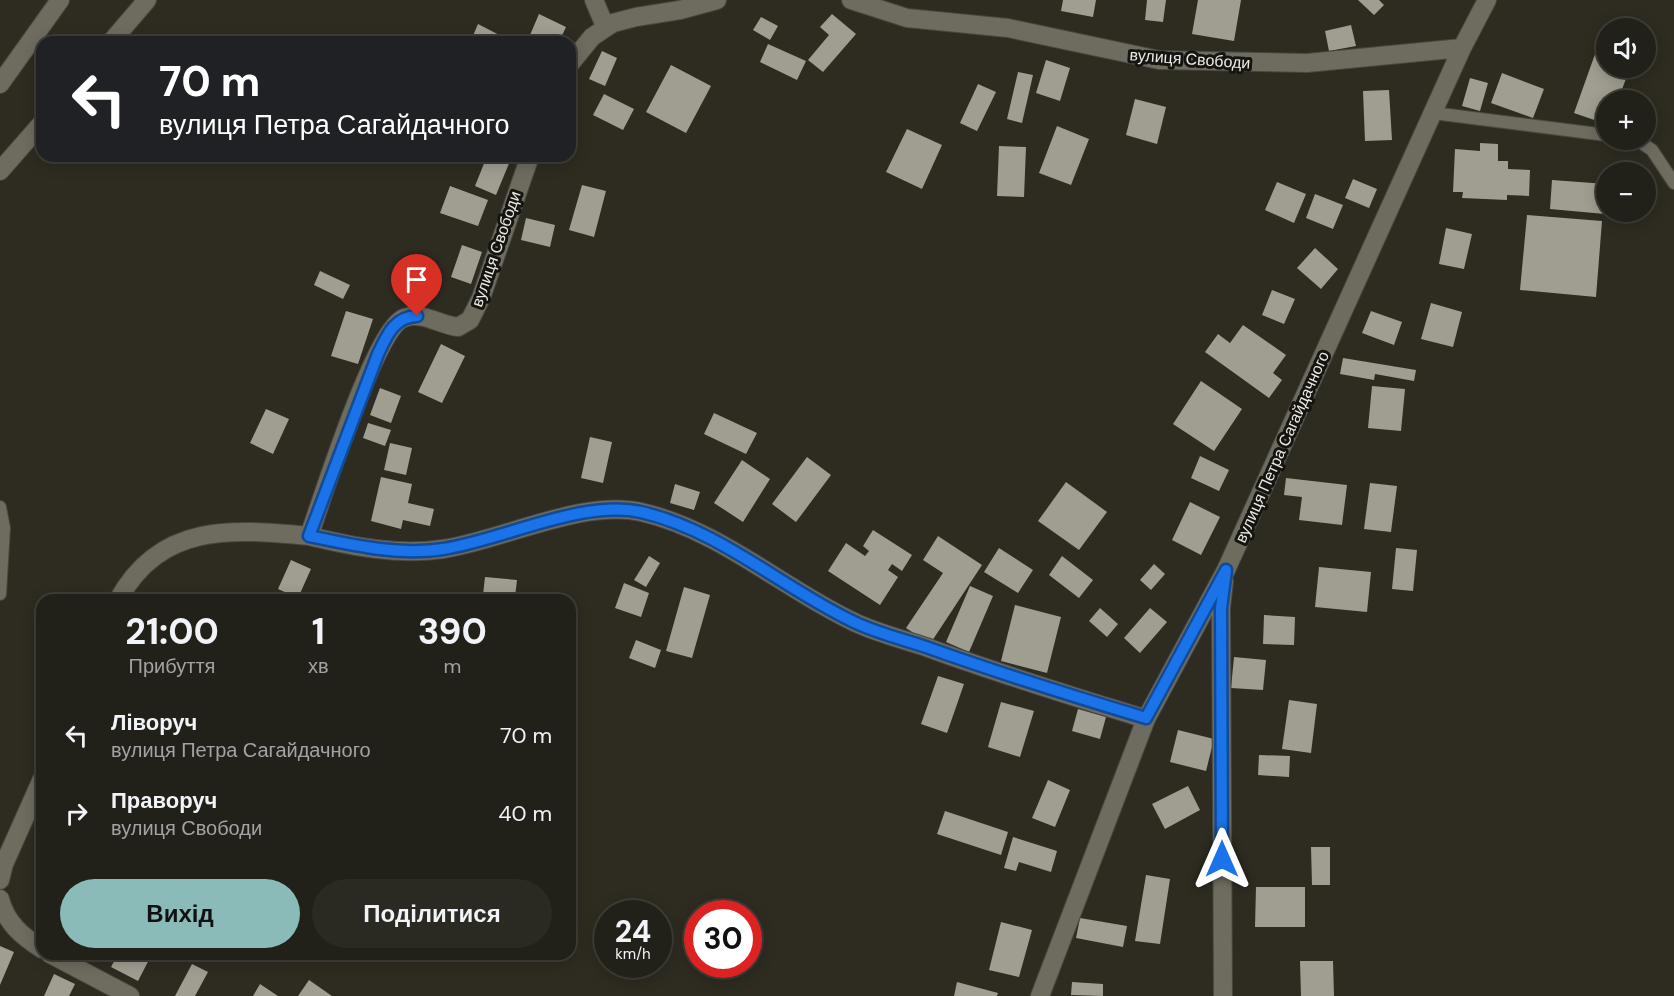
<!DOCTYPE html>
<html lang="uk">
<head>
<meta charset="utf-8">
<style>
	body { margin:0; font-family:"DM Sans",sans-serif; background:#2a2922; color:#f1f3f6; height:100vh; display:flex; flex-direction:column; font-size:22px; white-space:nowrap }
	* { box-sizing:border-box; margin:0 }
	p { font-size:20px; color:#a2a3a2 }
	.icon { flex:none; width:33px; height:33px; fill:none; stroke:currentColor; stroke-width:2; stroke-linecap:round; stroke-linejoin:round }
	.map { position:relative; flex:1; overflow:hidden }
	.side { position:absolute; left:36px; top:594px; width:540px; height:366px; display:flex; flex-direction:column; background:#222119; border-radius:18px; box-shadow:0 3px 15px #0003,0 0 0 2px #3f3e38 }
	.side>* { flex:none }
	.hud { position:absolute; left:36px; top:36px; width:540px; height:126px; border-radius:18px; box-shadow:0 3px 15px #0003,0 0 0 2px #3f3e38; background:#202124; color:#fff; overflow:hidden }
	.tools { position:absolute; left:1596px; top:18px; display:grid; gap:12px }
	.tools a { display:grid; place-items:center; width:60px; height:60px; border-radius:50%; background:#222119; box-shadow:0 3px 15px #0003,0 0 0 2px #3f3e38; font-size:30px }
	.speed { position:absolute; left:594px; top:900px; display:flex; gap:12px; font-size:30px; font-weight:700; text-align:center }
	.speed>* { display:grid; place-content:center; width:78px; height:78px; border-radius:50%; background:#222119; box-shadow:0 3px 15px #0003,0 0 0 2px #3f3e38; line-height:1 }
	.speed small { font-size:15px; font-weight:400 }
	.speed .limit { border:9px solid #d22; background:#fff; color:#111 }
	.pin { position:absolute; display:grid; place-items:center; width:51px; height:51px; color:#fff; margin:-62px -26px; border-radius:50% 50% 50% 0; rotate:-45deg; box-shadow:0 0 6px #0007 }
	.pin .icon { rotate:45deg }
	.me { position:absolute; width:66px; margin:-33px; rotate:0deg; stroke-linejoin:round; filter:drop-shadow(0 0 4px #0008) }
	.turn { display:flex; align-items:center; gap:21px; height:126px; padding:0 24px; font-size:27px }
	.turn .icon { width:78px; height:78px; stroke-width:2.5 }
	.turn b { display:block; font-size:42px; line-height:51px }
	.eta { display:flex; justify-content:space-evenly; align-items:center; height:102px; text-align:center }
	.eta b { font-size:36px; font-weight:700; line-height:42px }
	.button { display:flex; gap:12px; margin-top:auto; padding:12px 24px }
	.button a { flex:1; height:69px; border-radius:36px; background:#8bbbb9; color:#111; font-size:24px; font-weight:700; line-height:69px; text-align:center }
	.button a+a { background:#2a2922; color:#f1f3f6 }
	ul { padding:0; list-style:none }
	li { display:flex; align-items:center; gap:18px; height:78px; padding:0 24px }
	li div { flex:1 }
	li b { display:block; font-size:22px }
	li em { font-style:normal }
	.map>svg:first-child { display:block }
</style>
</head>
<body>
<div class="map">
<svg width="1674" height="996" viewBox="0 0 1674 996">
	<rect width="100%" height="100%" fill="#2e2c21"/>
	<!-- building -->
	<path fill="#a09e91" d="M1063,0h33l-3,17 -32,-6z
		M1147,0h19l-3,22 -18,-2z
		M1198,0h43l-7,41 -42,-7z
		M1358,0h21l5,5 -10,10z
		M539,14l27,13 -7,15h-32z
		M832,14l24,20 -33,38 -15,-12 21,-25 -9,-8z
		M761,17l17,9 -8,14 -17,-10z
		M478,24l35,18h-33l-8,-4z
		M1351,25l5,21 -27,5 -4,-20z
		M1599,43l7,2v23h24l-12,32h-12v24l-32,-11z
		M768,44l38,17 -9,19 -37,-18z
		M602,51l15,7 -12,28 -16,-7z
		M1046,60l24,8 -10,33 -24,-8z
		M671,65l40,21 -25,47 -40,-21z
		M1018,72l15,3 -11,48 -15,-4z
		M1502,73l42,16 -11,29 -42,-15z
		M1470,78l18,5 -8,28 -18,-5z
		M978,84l18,8 -19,39 -17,-8z
		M1389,90l3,50 -27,1 -2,-50z
		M604,94l30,15 -11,21 -30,-15z
		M1135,99l31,8 -9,37 -31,-9z
		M1057,126l32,13 -18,46 -32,-12z
		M907,129l35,16 -20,44 -36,-17z
		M1480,143l18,1v17h10v8l22,1 -1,26 -22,-1v5l-45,-2 1,-6h-10l2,-43 25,2z
		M999,146l27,1 -2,50 -27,-1z
		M487,156h25l-16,39 -21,-9z
		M1353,179l24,10 -8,19 -24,-10z
		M1552,180l54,4 -1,30 -55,-5z
		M1277,182l29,12 -12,29 -29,-13z
		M582,185l24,6 -12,46 -25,-7z
		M450,186l38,14 -10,26 -38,-13z
		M1315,194l28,11 -10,24 -27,-11z
		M1527,215l75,6 -6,76 -76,-7z
		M526,218l29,7 -5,22 -29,-7z
		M1446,228l26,6 -8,35 -25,-5z
		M462,245l20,7 -11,32 -20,-7z
		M1315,248l23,21 -17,20 -24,-21z
		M320,271l30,14 -7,14 -29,-14z
		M1272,290l23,9 -11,25 -22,-9z
		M1431,303l31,9 -9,35 -32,-8z
		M346,311l27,8 -15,45 -27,-8z
		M1371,311l31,11 -8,23 -32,-12z
		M1243,325l43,30 -13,18 9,7 -13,18 -64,-46 13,-18 12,9z
		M441,344l24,12 -23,47 -24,-11z
		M1343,358l73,12 -2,11 -39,-7 -1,6 -34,-6z
		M1201,381l41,28 -28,42 -41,-27z
		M1372,386l33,3 -4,42 -33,-3z
		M380,388l21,8 -10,27 -21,-8z
		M266,409l23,10 -16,35 -23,-11z
		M714,413l43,20 -11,21 -42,-20z
		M368,423l23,7 -6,16 -22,-8z
		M590,437l22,5 -9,41 -22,-5z
		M390,443l22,5 -6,27 -22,-5z
		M1200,456l29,14 -10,21 -28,-13z
		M807,457l24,18 -35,47 -24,-18z
		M742,460l28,19 -27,43 -29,-19z
		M381,477l31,7 -4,19 26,6 -4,17 -27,-6 -2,9 -30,-8z
		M1286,478l61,7 -5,40 -43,-5 3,-23 -18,-2z
		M1066,482l41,30 -28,38 -41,-29z
		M1370,483l27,3 -6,46 -27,-3z
		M675,484l25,8 -6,18 -24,-7z
		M1190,502l30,15 -19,38 -29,-15z
		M873,530l39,25 -10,16 -10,-7 -4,6 10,7 -18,28 -52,-34 18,-28 19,13 4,-5 -6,-5z
		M938,536l44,29 -52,79 -24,-16 37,-55 -20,-13z
		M999,548l34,22 -15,23 -34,-21z
		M1396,548l21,2 -4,41 -21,-2z
		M649,556l11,7 -14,24 -12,-7z
		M1062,556l31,24 -14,18 -30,-23z
		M291,560l20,9 -13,29 -20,-9z
		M1154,564l11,10 -14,16 -11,-10z
		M1319,567l52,5 -4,40 -52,-5z
		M485,577l32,3 -2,17 -32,-2z
		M624,583l25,10 -8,24 -26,-9z
		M970,586l23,10 -24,56 -23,-10z
		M684,587l26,8 -18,63 -26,-7z
		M1015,605l46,12 -14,56 -46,-12z
		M1100,608l18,16 -11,13 -18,-16z
		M1150,608l17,14 -27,31 -16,-15z
		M1264,615l31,2 -1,28 -31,-1z
		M636,640l25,10 -6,18 -26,-10z
		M1234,657l32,3 -3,30 -32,-2z
		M938,676l26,8 -17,49 -26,-9z
		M1289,700l28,4 -6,49 -29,-4z
		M1001,702l33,9 -14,46 -32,-10z
		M1078,709l28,8 -6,22 -28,-8z
		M1178,730l36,9 -8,32 -36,-9z
		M1259,755l31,1 -1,21 -31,-2z
		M1048,780l22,10 -15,37 -23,-9z
		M1188,786l12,24 -35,19 -13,-25z
		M945,811l63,21 -7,23 -64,-21z
		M1013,837l44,14 -6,21 -32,-10 -3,9 -12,-3z
		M1311,847h19v38h-18z
		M1146,875l24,4 -10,65 -25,-3z
		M1256,887h49v40h-50z
		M1080,918l47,8 -4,21 -47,-9z
		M1001,922l31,8 -13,47 -30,-7z
		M0,946l14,6 -14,33z
		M118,954h34l-14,27 -27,-14z
		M1300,961h33l1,35h-33z
		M192,964l16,8 -13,24h-20z
		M54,974l21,10 -6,12h-25z
		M309,980l23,16h-34z
		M957,982l41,11 -1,3h-43z
		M1072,982l31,2v12l-32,-1z
		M260,984l18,12h-25z"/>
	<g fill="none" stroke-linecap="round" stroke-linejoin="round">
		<!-- lane casing -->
		<g stroke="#49473f" stroke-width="14">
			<path id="lane" d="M1433,113l173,22
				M1637,140l15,10 22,33
				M0,507l4,21 -4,66"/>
		</g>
		<!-- street casing -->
		<g stroke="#49473f" stroke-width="20">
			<path id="street" d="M594,0l11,26
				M851,0l56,18 101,10 151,32 148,3 155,-15
				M111,42l36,-42
				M570,64l22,-27 21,-14 23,-6 44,-7 37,-10
				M0,171l42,-48
				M309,536c42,10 90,20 134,13 60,-9 139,-50 198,-37 79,18 141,76 213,110 23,11 48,17 72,25 73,27 146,49 220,72
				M118,600c43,-78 114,-71 191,-64 13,-36 66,-207 95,-218 18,-7 36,7 54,9l12,-7 11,-22 49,-142
				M0,880l4,-16 38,-85
				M0,899c6,24 22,37 42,50
				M50,954l80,42
				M1040,996l106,-277 80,-149 236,-522 25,-48
				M1223,996l-2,-388 3,-27"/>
		</g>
		<!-- secondary casing -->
		<g stroke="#49473f" stroke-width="20">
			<path id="secondary" d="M0,84l60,-84"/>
		</g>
		<!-- lane -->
		<use href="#lane" stroke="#6e6b5f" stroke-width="12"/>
		<!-- street -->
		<use href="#street" stroke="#6e6b5f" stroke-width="18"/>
		<!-- secondary -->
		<use href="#secondary" stroke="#6e6b5f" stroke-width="18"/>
	</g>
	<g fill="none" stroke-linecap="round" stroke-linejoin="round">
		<!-- route casing -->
		<g stroke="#114b97" stroke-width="15">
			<path id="route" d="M417,316c-23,1 -30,19 -39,38l-69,182c43,9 90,20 134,13 60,-9 139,-50 198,-37 79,18 141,76 213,110 23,11 48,17 72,25 73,26 146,49 220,71l80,-148 -5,38 1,251"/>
		</g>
		<!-- route -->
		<use href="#route" stroke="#1a73e8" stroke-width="10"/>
	</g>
	<g text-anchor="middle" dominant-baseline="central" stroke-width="6" stroke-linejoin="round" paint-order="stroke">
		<!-- street labels -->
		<g font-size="16" fill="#ebeae3" stroke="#151410">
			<text transform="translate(1190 59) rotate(4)">вулиця Свободи</text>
			<text transform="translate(496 249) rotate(-71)">вулиця Свободи</text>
			<text transform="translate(1282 447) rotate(-66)">вулиця Петра Сагайдачного</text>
		</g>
	</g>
</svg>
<div class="tools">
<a><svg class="icon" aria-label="sound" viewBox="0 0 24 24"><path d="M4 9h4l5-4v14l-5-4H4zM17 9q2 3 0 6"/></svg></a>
<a>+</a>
<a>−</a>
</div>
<div class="speed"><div>24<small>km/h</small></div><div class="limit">30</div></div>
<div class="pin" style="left:417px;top:316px;background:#d93025"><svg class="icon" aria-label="arrive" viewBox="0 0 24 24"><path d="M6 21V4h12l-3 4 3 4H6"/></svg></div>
<svg class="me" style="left:1222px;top:859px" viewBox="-20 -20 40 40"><path d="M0-17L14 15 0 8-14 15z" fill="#1a73e8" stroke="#fff" stroke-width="4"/></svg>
<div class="hud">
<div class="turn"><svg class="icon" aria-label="left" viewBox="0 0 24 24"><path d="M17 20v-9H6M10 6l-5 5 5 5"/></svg><div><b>70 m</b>вулиця Петра Сагайдачного</div></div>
</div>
<section class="side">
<div class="eta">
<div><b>21:00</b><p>Прибуття</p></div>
<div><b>1</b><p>хв</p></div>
<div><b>390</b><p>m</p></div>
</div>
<ul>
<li><svg class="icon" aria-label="left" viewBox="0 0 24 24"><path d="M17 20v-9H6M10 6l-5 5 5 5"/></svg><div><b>Ліворуч</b><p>вулиця Петра Сагайдачного</p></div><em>70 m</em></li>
<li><svg class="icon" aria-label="right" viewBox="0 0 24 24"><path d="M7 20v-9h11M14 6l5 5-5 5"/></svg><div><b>Праворуч</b><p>вулиця Свободи</p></div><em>40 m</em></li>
</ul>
<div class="button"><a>Вихід</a><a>Поділитися</a></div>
</section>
</div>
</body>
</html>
